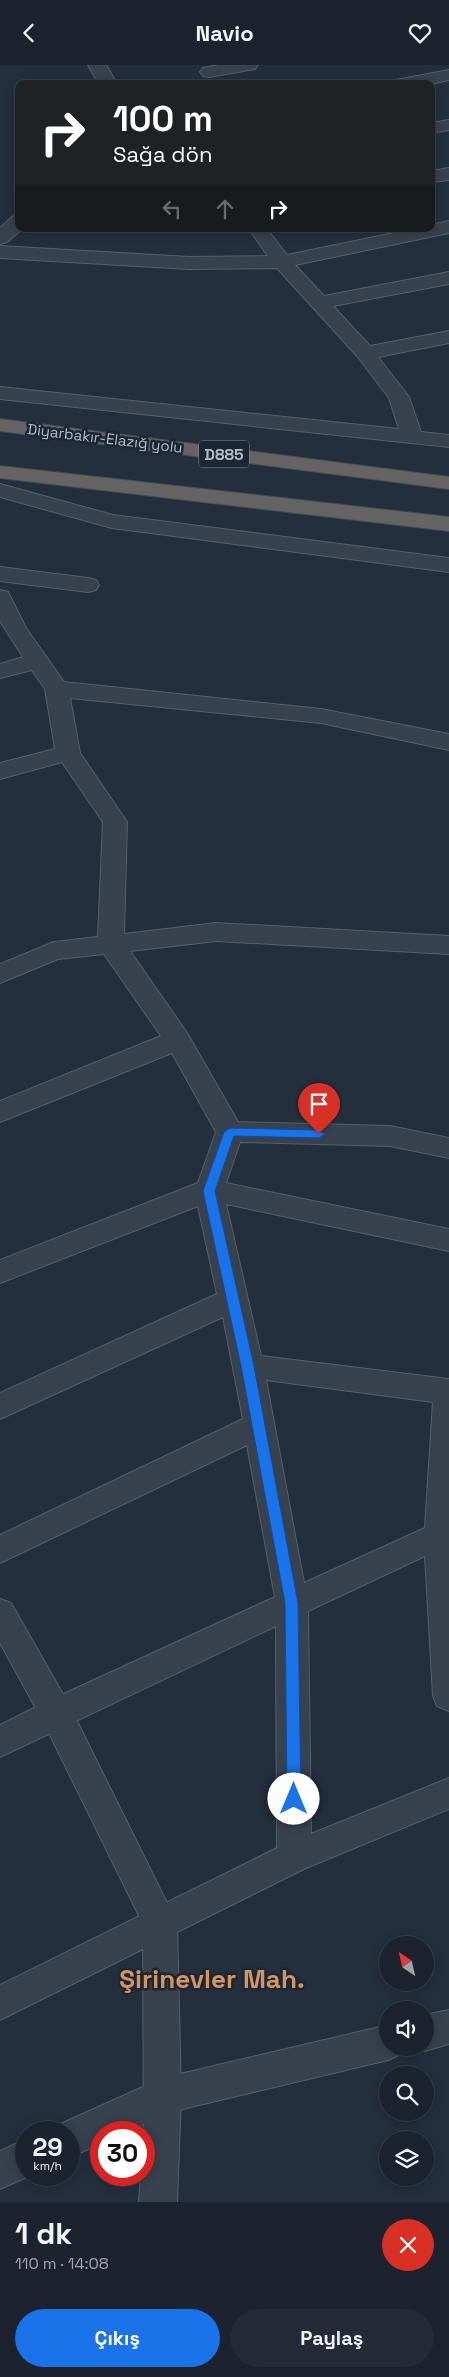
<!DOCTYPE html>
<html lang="tr">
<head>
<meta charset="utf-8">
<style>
	body { margin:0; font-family:"Space Grotesk",sans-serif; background:#242b36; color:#f1f3f6; height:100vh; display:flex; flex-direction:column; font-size:19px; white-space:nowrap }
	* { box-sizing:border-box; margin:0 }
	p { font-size:16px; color:#a0a4aa }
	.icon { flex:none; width:28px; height:28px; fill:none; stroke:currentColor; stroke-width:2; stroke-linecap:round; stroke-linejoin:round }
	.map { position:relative; height:2137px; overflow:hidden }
	.panel { display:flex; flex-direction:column; background:#1b232e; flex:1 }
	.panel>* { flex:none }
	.guide { position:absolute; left:15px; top:15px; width:420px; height:152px; border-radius:10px; box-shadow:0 2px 12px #0003,0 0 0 1px #39404a; background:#202124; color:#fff; overflow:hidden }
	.needle { width:32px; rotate:326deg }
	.buttons { position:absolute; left:379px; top:1871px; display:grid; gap:10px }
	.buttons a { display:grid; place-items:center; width:55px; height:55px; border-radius:50%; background:#1b232e; box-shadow:0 2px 12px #0003,0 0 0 1px #39404a; font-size:25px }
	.speed { position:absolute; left:15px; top:2056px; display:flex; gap:10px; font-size:25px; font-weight:700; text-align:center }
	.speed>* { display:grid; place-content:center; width:65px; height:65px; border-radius:50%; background:#1b232e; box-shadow:0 2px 12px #0003,0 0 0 1px #39404a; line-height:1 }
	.speed small { font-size:12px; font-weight:400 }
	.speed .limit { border:8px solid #d22; background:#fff; color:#111 }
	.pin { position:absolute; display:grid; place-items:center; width:42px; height:42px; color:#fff; margin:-51px -21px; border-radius:50% 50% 50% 0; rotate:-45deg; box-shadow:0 0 5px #0007 }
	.pin .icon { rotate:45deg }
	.me { position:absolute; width:55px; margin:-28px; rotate:0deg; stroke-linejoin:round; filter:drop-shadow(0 0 4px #0008) }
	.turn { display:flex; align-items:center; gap:18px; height:105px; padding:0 15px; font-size:22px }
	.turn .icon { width:65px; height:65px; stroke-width:2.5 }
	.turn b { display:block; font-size:35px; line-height:42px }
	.lanes { display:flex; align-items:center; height:48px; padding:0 15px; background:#0003; justify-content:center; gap:25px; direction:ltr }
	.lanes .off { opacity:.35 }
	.round { display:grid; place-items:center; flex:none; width:52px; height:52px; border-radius:26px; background:#242b36 }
	.summary { display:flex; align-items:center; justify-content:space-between; height:85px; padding:0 15px }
	h1 { font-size:30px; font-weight:700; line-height:38px }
	.cta { display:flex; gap:10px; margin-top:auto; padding:10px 15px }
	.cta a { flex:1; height:58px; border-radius:30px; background:#1a73e8; color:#fff; font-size:20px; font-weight:700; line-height:58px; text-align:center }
	.cta a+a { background:#242b36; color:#f1f3f6 }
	header { display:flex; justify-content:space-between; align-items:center; height:65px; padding:0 15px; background:#1b232e; font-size:22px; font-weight:700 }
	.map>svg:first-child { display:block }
</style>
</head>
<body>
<header><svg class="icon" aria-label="back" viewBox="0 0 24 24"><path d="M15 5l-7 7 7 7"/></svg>Navio<svg class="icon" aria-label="heart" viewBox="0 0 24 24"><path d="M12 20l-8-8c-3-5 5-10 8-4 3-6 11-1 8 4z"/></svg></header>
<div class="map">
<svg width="449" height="2137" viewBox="0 0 449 2137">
	<rect width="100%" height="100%" fill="#242f3e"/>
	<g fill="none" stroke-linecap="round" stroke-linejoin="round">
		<!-- minor casing -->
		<g stroke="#565f6c" stroke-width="2">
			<path id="minor" d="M88,0h18l11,19h-18z
				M219,0h39l-3,4 -46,8 -6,-1 -3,-4 3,-4z
				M449,5v10l-18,4h-38l3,-4z
				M449,55v10l-18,3v-10z
				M449,103v12l-18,2v-11z
				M19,150v14h3l-15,13 -7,2v-16l12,-11z
				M449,156v12l-154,32 29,31 125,-24v12l-116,22 37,40 79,-15v12l-71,14 31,40 12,35 28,3v12l-449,-48v-12l399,42 -10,-31 -31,-41 -81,-89 -88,1 -189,-11v-12l189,11 79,-1 -19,-27h18l20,26 126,-26h18v-4z
				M0,419l113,31 336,43v14l-337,-44 -112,-31z
				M0,502l88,11 8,2 3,5 -3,5 -8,2 -88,-11z
				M0,525l8,2 18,36 38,54 257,27 128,25v16l-128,-27 -251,-25 10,55 47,69 -3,112 92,-11 233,13v18l-233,-13 -86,10 57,82 51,89 152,4 59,12v20l-59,-12 -150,-4 -14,41 223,46v22l-223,-47 35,152 188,23v332l-12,-5 -4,-10 -8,-140 -117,55 3,223 138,-56v31l-143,59 -306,152v-35l277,-137 -1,-222 -276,131v-32l44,-22 231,-106 -28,-152 -247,118v-28l243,-116 -20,-102 -223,102v-26l217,-99 -19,-88 -198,77v-23l198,-77 18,-51 -44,-79 -172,69v-21l161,-65 -57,-82 -46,5 -58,24v-19l54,-22 44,-5 5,-115 -41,-60 -62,17v-16l55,-14 -10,-60 -13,-19 -32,8v-14l23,-7 -23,-36zM266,1315l167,22 -8,126 -121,55z
				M449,1945v34l-24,7 -7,-4h7v-32z
				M388,1960v22h16l-3,7 -13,6 -222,53 -41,20h-24v10l-32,15v-25h-16l3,-7 107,-48z
				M26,2074v36h5l-31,14v-38z"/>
		</g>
		<!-- tertiary casing -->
		<g stroke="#565f6c" stroke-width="2">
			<path id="tertiary" d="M0,1534l11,4 57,100 109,220 4,173 -4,106h-38l2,-27h3l-1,-251 -99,-201 -44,-80z"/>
		</g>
		<!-- trunk casing -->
		<g stroke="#434c59" stroke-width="2">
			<path id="trunk" d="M0,354l449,58v12l-449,-58z
				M0,401l449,51v14l-449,-53z"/>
		</g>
		<!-- minor -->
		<use href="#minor" fill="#38414e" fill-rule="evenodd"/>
		<!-- tertiary -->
		<use href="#tertiary" fill="#38414e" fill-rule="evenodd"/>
		<!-- trunk -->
		<use href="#trunk" fill="#656462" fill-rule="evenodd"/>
	</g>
	<!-- route -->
	<path fill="#1a73e8" stroke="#114b97" d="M230,1063l89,2 6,4 -6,4 -85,-2 -19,55 39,175 44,237 3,196 -2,4 -5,2 -5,-2 -2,-4 -2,-196 -44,-237 -38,-175 21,-59z"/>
	<g text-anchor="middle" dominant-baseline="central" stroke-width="5" stroke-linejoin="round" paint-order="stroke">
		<!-- far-street labels -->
		<g font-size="15" fill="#b4bcc9" stroke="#1d2633">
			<text transform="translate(105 373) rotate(7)">Diyarbakır-Elazığ yolu</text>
		</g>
		<!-- shield labels -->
		<rect fill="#1d2633" stroke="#878f9c" stroke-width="1" x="199" y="375.5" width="50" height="27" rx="4"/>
		<g font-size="16" font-weight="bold" fill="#b4bcc9">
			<text x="224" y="389">D885</text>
		</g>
		<!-- near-district labels -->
		<g font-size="26" font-weight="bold" fill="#d59563" stroke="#1d2633">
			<text x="212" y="1914">Şirinevler Mah.</text>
		</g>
	</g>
</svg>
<div class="buttons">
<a><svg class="needle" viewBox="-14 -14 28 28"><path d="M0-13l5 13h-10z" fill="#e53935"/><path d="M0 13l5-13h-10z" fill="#a0a4aa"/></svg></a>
<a><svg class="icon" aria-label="sound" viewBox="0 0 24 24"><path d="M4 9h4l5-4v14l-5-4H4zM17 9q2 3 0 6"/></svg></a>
<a><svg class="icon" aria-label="search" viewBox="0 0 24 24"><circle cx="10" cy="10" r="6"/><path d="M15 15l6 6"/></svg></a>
<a><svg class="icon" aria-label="layers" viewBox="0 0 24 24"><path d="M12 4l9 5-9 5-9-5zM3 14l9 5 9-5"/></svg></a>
</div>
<div class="speed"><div>29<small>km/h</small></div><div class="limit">30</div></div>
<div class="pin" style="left:319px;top:1069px;background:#d93025"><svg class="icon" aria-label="arrive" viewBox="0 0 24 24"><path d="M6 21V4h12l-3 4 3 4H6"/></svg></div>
<svg class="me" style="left:294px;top:1734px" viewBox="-20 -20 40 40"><circle r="19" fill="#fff"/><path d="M0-13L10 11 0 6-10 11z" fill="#1a73e8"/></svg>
<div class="guide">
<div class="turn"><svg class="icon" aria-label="right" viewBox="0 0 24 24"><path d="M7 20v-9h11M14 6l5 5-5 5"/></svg><div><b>100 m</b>Sağa dön</div></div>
<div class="lanes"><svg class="icon off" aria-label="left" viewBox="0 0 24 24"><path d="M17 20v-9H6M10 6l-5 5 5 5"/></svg><svg class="icon off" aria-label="ahead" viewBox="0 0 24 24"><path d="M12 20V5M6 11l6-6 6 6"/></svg><svg class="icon" aria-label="right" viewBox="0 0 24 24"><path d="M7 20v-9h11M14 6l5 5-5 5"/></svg></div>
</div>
</div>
<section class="panel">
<div class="summary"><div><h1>1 dk</h1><p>110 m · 14:08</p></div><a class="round" style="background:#d93025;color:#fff"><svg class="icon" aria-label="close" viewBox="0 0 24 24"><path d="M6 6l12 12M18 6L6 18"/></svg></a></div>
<div class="cta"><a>Çıkış</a><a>Paylaş</a></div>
</section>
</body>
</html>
